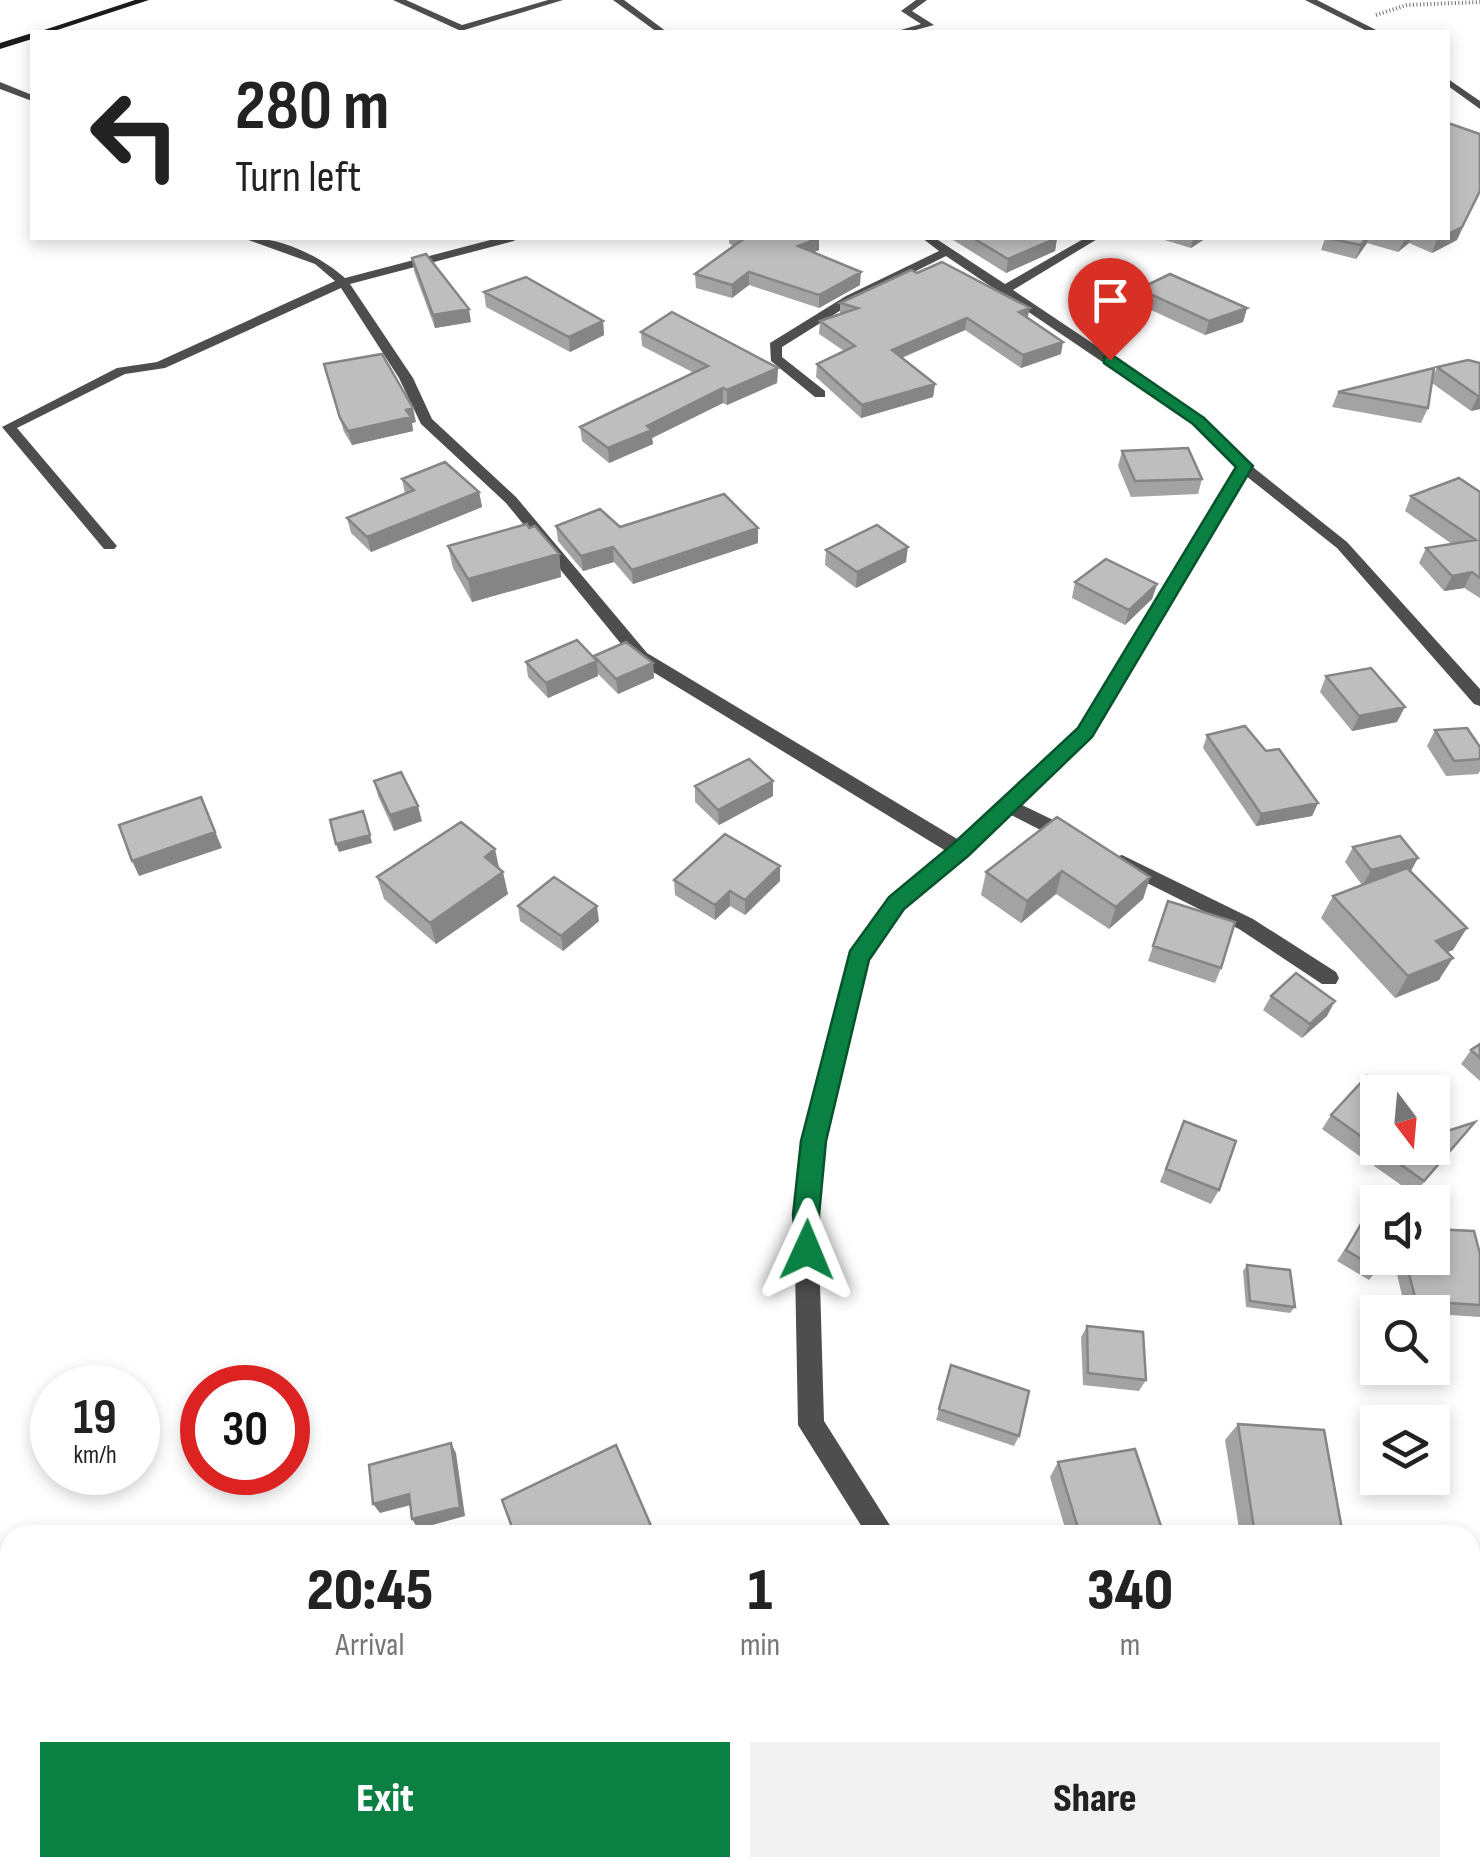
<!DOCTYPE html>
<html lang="en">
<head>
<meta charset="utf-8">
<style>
	body { margin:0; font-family:"Sofia Sans Condensed",sans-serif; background:#f2f2f2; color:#222; height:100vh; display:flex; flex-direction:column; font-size:38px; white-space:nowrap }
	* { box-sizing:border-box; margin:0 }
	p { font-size:32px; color:#767676 }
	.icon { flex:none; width:55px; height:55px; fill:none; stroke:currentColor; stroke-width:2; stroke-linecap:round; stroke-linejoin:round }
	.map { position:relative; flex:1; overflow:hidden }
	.drawer { position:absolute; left:0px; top:1525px; width:1480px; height:352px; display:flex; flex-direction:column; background:#fff; border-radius:30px 30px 0 0; box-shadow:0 5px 15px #0003 }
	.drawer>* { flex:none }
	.banner { position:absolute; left:30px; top:30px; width:1420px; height:210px; border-radius:0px; box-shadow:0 5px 15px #0003; background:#fff; color:#222; overflow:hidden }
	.needle { width:65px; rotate:164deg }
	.buttons { position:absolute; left:1360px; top:1075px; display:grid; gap:20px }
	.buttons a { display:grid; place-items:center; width:90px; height:90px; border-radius:0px; background:#fff; box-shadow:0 5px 15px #0003; font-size:50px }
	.speed { position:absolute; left:30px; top:1365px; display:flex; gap:20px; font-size:50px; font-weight:700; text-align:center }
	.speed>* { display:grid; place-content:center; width:130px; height:130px; border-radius:50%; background:#fff; box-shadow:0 5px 15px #0003; line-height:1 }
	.speed small { font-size:25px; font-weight:400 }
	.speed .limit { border:15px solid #d22; background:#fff; color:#111 }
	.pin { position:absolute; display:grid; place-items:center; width:85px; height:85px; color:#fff; margin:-102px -42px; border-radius:50% 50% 50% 0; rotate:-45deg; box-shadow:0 0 10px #0007 }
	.pin .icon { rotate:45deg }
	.me { position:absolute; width:110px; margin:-55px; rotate:1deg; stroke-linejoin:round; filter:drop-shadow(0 0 8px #0008) }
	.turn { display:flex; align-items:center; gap:35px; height:210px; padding:0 40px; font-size:45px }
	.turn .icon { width:130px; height:130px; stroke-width:2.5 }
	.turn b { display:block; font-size:70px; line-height:85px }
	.eta { display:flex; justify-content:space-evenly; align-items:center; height:170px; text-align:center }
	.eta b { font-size:60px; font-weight:800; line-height:70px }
	.cta { display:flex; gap:20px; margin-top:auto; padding:20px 40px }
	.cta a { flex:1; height:115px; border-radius:0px; background:#0b8043; color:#fff; font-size:40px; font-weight:800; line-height:115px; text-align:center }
	.cta a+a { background:#f2f2f2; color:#222 }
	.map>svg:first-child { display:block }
</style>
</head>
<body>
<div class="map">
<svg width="1480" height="1876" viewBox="0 0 1480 1876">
	<rect width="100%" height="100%" fill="#fff"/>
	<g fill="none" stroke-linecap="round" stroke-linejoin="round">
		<!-- path -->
		<path stroke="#707070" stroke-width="4" stroke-dasharray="1 2.5" stroke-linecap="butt" d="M1376,15l31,-10 73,-3"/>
		<!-- street -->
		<path fill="#4e4e4e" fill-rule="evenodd" d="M393,0h13l56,25 86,-25h15l-102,31z
			M613,0h11l43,32h-10z
			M916,0h11l-15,11 22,14 -26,7h-14l27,-8 -20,-13z
			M1305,0h12l63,32h-11z
			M1448,79l32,22v8l-32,-23z
			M0,82l32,13v6l-32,-12z
			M243,238c35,-2 76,17 102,40l153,-40h18l-2,3 -164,43 63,94 19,41 84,78 131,156 312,187 120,-112 157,-260 -42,-44 -248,-168 -92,46 -72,45v10l43,34v6h-10l-44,-36 -1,-18 76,-47 93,-45 -17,-13h13l70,46 80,-46h14l-86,52 191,128 45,46 98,78 133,147v17l-6,-2 -137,-156 -91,-72 -155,260 -71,68 56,27 2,5 -2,5h-14l-53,-27 -106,94 -34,51 -45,182 -6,74 6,206 72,114h-29l-69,-110 -4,-210 8,-74 47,-184 40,-59 57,-47 -311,-190 -129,-158 -85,-79 -22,-46 -58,-90 -176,80 -40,6 -108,54 100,118 -3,3h-10l-102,-122 115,-59 40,-6 178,-81 -20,-17z
			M1122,855l131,64 83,53 3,6 -3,6h-14l-83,-55 -124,-62 -3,-5 3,-5z
			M1284,1868h39l3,8h-39z"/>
		<!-- secondary -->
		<path fill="#1b1b1b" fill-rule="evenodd" d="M135,0h14l-98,32h-13z
			M32,33v6l-32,10v-6z"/>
	</g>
	<!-- wall -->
	<path fill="#a3a3a3" d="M729,238h90v12l-5,2 46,33 -41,23 -70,-23 -17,13 -36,-10 -1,-14 38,-28 -4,-3z
		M950,238h107l-2,13 -49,22z
		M1158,238h48l-15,10z
		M1325,238h123l9,2 -25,13 -23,-10 -11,9 -31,-9 -11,16 -35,-9z
		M412,258l59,64 -36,6 -21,-57z
		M1139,289l108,19 -4,14 -38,13 -69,-32z
		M484,292l119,29 1,14 -34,17 -84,-45z
		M840,303l188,15 33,36 -40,14 -56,-38 -63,28 33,26 -2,13 -72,21 -45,-41 1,-13 27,-13 -25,-17 1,-13 20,-7z
		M641,332l137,36 -1,15 -50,22 -4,-2 -71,35 1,6 -44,19 -27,-22 -2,-14 114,-54 -52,-27z
		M1480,363v46l-9,2 -39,-28 -4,25 -7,15 -89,-16 6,-15 94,-13 5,-12z
		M324,364l92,58 -4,1 1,8 -61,14 -8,-13z
		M1122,451l80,28 -4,15 -67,3 -13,-31z
		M402,479l77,13 3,15 -111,45 -20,-19 -4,-15 58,-24z
		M1480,492v106l-16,-10 -20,3 -25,-28 7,-15 26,-4 -47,-33 6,-15z
		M556,526l202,2v15l-125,41 -19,-22 -31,9 -25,-30z
		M529,528l30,26 2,23 -89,25 -19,-34 -5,-22z
		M826,550l80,12 -50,26 -31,-23z
		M1075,582l82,2 -5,15 -27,26 -53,-27z
		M594,658l59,5 1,15 -36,16 -20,-20v2l-50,22 -20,-21 -2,-15z
		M1326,676l71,46 -45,9 -32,-39z
		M1435,730l45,17v24l-2,3 -32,2 -19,-30z
		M1207,735l59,16 52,52 -6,13 -56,10 -53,-78z
		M374,781l48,40 -28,10 -16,-35z
		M773,781v15l-54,29 -24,-23v-16z
		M1057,817l93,60 -7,22 -34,30 -53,-35 -35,29 -40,-28 5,-23z
		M1353,847l58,24 42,79 -6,2 -8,28 -44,18 -74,-80 12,-22 29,-11 -17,-23z
		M499,868l9,26 -72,50 -52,-45 -7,-22z
		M674,880l106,1 -35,34 -15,-9 -15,14 -40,-25z
		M1168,901l53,67 -6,15 -67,-22z
		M518,906l81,15 -36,30 -43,-30z
		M1271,996l56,20 -25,22 -39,-28z
		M1480,1044v37l-19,-17 10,-14z
		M1331,1115l47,33h54l32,-13 -50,59 -40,-28 3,-4 -5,3 -50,-36z
		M1184,1121l35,69 -8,14 -51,-22z
		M1361,1224l17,45 -9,11 -32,-19z
		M1480,1254v63l-74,-5 -13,-54h39z
		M1247,1265l48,42 -5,6 -44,-6 -3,-36z
		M1087,1326l59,54 -7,11 -56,-6 -2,-48z
		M951,1365l68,71 -5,10 -78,-26z
		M1238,1424l105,111h-103l-15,-95z
		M1058,1462l106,73h-97l-17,-58z
		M1182,1868h18l7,8h-32z"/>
	<!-- shaded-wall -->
	<path fill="#858585" d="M1480,191l-23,49 -25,13 5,-14 11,-1v-4z
		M819,238v12l-21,9v-13z
		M1057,238l-2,13 -49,22 2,-14z
		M1193,238h13l-15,10z
		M1366,238h3l-2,5 -11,16 5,-14z
		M1405,238h6l-2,5 -11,9z
		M749,272v13l-17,13v-13z
		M861,272l-1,13 -41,23v-13z
		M1030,308l-3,12 -8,-8z
		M1247,308l-4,14 -38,13 4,-14z
		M469,309l2,13 -36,6 -2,-13z
		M967,318l-2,12 -74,32 1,-12z
		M603,321l1,14 -34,17 -1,-15z
		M1063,342l-2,12 -40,14 2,-13z
		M778,368l-1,15 -50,22v-15z
		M935,384l-2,13 -72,21 1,-13z
		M723,388v15l-71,35 1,6 -44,19 -1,-15 39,-22z
		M1478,396h2v13l-9,2z
		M413,408l3,14 -4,1 1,8 -61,14 -4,-14z
		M479,492l3,15 -111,45 -4,-15z
		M758,528v15l-125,41 -1,-14z
		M613,547l1,15 -31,9 -2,-15z
		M908,547l-2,15 -50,26 1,-16z
		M559,554l2,23 -89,25 -4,-23z
		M1472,572l-8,16 -20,3 8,-15z
		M1157,584l-5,15 -27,26 4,-15z
		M597,661l1,15 -50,22 -2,-15z
		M653,663l1,15 -36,16 -2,-15z
		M1405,707l-8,15 -45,9 7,-15z
		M773,781v15l-54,29 -1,-15z
		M201,797l21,51 -83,28 -7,-15z
		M1318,803l-6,13 -56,10 5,-12z
		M418,806l4,15 -28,10 -4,-16z
		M370,835l2,8 -33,9 -3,-8z
		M495,849l5,23 -15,-15z
		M1418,858l-8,15 -47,12 8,-15z
		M780,866v15l-35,34v-15z
		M1062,871l-6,23 -35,29 6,-22z
		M503,872l5,22 -72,50 -6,-21z
		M1150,877l-7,22 -34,30 7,-22z
		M730,891v15l-15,14v-15z
		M597,906l2,15 -36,30 -2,-15z
		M1467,928l-14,22 -31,12 14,-21z
		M1453,958l-14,22 -44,18 13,-22z
		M1335,1001l-8,15 -25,22 8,-14z
		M1388,1148h10l-15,4 -6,10 -5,3 10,-14z
		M451,1443l5,10 9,63 -47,13 -6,-10z
		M409,1494l6,10 -35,9 -7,-9z"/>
	<!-- building -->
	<path fill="#bebebe" stroke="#858585" stroke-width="2.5" d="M1448,123l32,11v57l-18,36 -14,7z
		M739,238h80l-21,8 63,26 -42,23 -70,-23 -17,13 -37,-11 47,-34z
		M973,238h84l-49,21z
		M1327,238h39l-5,7z
		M426,254l43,55 -36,6 -21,-57z
		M942,262l88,46 -11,4 44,30 -40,13 -56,-37 -75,32 43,34 -73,21 -45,-41 38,-18 -35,-25 38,-13 -18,-5 71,-33 6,3z
		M1170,274l77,34 -38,13 -70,-32z
		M526,277l77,44 -34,16 -85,-45z
		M672,312l106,56 -51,22 -4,-2 -76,38 5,4 -44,18 -28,-21 128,-61 -67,-34z
		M382,354l31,54 -7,2 5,7 -63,14 -8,-13 -16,-54z
		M1468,360l12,3v33h-2l-41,-29z
		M1434,368l-6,40 -90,-16z
		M1188,448l14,31 -67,2 -13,-30z
		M445,462l34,30 -112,45 -20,-19 67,-28 -12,-11z
		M1459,478l21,14v86l-8,-6 -20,4 -26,-28 50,-8 -65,-44z
		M724,494l34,34 -126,42 -19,-23 -32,9 -25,-30 44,-17 20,18z
		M527,524l2,4 6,-2 24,28 -91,25 -20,-33z
		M877,525l31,22 -51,25 -31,-22z
		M1106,559l51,25 -28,26 -54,-28z
		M577,640l20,21 -51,22 -20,-21z
		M626,642l27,21 -37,16 -22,-23z
		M1371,668l34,39 -46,9 -33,-40z
		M1245,726l21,25 13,-2 39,54 -57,11 -54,-79z
		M1467,728l13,19v12l-26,2 -19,-31z
		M749,759l24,22 -55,29 -23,-24z
		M401,772l17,34 -28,9 -16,-34z
		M201,797l14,35 -83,29 -13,-36z
		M363,811l7,24 -34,9 -6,-24z
		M1057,817l93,60 -34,30 -54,-36 -35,30 -41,-29z
		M461,822l34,27 -10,8 18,15 -73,51 -53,-46z
		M725,834l55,32 -35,34 -15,-9 -15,14 -41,-25z
		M1400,836l18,22 -47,12 -18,-23z
		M1407,868l60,60 -31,13 17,17 -45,18 -75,-80z
		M554,877l43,29 -36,30 -43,-30z
		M1168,901l67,21 -14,46 -68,-22z
		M1296,973l39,28 -25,23 -39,-28z
		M1480,1044v14l-9,-8z
		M1367,1076l23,16h-12v56h10l-6,3 -51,-36z
		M1184,1121l52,20 -17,49 -53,-21z
		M1475,1122l-51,59 -41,-29 15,-4h34v-12z
		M1361,1224l17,1v33h7l-7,11 -32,-19z
		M1432,1229l42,2 6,23v51l-64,-4 -11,-43h27z
		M1247,1265l43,5 5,37 -45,-6z
		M1087,1326l56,6 3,48 -58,-7z
		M951,1365l78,26 -10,45 -80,-27z
		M1238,1424l86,6 19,105h-88z
		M451,1443l9,64 -48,12 -3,-25 -36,10 -4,-39z
		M616,1445l39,90h-140l-13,-35z
		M1135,1449l29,86h-84l-22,-73z
		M1188,1868h12l7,8h-26z"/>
	<!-- route -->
	<path fill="#0b8043" stroke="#07532c" stroke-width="2.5" d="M1104,357h11l89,61 49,48 -161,271 -124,119 -64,53 -35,51 -43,181 -7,74 1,35 -3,8 -10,4 -10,-4 -4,-43 8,-74 49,-190 39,-54 64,-53 125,-116 158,-261 -43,-43 -89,-61z"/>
</svg>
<div class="buttons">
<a><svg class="needle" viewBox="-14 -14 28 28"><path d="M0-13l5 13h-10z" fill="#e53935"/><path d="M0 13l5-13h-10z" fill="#767676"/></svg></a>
<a><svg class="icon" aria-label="sound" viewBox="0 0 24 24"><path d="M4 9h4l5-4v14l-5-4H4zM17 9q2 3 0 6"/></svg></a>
<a><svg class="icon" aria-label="search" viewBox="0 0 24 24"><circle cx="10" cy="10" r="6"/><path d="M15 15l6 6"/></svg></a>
<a><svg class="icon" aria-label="layers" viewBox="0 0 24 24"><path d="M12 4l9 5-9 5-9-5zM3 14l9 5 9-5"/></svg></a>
</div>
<div class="speed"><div>19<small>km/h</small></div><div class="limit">30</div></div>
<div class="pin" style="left:1110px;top:360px;background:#d93025"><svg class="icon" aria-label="arrive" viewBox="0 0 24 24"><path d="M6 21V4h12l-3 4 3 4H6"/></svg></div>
<svg class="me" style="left:807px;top:1250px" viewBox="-20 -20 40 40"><path d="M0-17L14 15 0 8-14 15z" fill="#0b8043" stroke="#fff" stroke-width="4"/></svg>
<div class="banner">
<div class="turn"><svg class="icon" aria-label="left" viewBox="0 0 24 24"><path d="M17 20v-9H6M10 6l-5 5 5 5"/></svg><div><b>280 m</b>Turn left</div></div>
</div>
<section class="drawer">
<div class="eta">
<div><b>20:45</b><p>Arrival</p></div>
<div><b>1</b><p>min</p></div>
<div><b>340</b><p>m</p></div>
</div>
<div class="cta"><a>Exit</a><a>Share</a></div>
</section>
</div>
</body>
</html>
